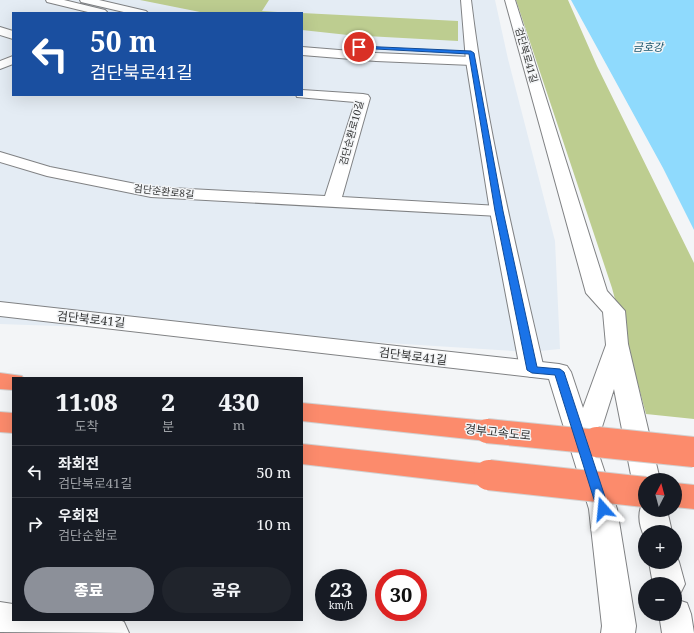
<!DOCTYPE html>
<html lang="ko">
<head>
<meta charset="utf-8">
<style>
	body { margin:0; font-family:"Noto Serif","Noto Sans KR",serif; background:#20242c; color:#f1f3f6; height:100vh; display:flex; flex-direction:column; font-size:15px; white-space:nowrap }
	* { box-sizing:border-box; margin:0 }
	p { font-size:13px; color:#9ea1a6 }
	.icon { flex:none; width:22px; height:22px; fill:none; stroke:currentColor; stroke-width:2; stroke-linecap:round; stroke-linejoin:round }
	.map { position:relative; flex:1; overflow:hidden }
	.details { position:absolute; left:12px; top:377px; width:291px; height:244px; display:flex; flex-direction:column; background:#171b24; border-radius:0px; box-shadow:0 4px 16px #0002 }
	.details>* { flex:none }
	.guide { position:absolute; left:12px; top:12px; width:291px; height:84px; border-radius:0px; box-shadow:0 4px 16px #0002; background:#1a4fa0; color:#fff; overflow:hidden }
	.needle { width:26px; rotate:6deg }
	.controls { position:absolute; left:638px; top:473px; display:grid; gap:8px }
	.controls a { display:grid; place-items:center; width:44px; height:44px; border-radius:50%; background:#171b24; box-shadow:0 4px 16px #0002; font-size:20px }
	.speed { position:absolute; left:315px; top:569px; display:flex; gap:8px; font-size:20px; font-weight:700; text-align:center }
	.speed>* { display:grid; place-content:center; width:52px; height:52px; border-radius:50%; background:#171b24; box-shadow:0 4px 16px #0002; line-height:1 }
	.speed small { font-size:10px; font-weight:400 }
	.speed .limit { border:6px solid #d22; background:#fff; color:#111 }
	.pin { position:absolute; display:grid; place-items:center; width:34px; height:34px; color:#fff; margin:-17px; border:2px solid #fff; border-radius:50%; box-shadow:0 1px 4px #0007 }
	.me { position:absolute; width:44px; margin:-22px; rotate:342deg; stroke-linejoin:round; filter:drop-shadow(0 0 3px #0008) }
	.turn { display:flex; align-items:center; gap:14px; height:84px; padding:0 12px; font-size:18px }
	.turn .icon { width:52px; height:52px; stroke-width:2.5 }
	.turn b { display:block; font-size:28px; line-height:34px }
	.eta { display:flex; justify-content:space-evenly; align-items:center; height:68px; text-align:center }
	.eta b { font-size:24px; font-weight:800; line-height:28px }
	.button { display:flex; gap:8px; margin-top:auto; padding:8px 12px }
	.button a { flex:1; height:46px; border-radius:24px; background:#8c9099; color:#fff; font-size:16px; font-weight:800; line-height:46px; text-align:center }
	.button a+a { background:#20242c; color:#f1f3f6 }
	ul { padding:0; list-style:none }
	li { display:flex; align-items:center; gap:12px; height:52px; padding:0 12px; border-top:1px solid #363941 }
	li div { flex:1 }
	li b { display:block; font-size:15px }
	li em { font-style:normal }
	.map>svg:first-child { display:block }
</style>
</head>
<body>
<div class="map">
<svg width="694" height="633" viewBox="0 0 694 633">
	<rect width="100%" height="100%" fill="#f3f5f7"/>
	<!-- built -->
	<path fill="#e4ecf4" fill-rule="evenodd" d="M0,0h495l13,59 47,182 5,108 -31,3 -330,-21 -199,-7zM13,13h289v82h-289z"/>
	<!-- green -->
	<path fill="#bdcd90" d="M140,0h129l-7,11 31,2h-88z
		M516,0h52l29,66 97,197v156l-48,-5 -34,-126z
		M302,13l156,8v20l-110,-6 -46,-5z"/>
	<!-- water -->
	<path fill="#8fdafd" d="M571,0h123v230l-31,-62z"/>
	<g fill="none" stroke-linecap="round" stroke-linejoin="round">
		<!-- minor casing -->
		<g stroke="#808284" stroke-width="2">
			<path id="minor" d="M505,0h10l92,291 18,20 3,33 32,136h-15v11l-9,-3 -4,-8 -18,-91 -18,57 21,63 19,117 -1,7h-34l1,-7 -13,-117 -40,-130 -549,-63v-14l559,62 8,2 4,6 12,36 23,-63 -3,-33 -17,-19z
				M0,27l13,4v8l-13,-4z
				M13,56v8l-13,5v-8z
				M302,90l61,4 5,1 2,3 -28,99 157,9 6,1 3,4 -3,4 -6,1 -348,-19 -104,-21 -47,-14v-10l50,15 101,20 174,9 30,-94 -58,-5 -1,-2h6z
				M645,501v9h22l5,22h-27v6c-6,-12 -8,-25 -2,-36z
				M675,553l4,9 6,22 -5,10 -5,2v-12h-22l-4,-22h26z
				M675,599l12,4 4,11 3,19h-32l-3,-19h16z
				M0,602l13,2v16h107l4,2 5,11 -129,-1z"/>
		</g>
		<!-- tertiary casing -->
		<g stroke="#808284" stroke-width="2">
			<path id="tertiary" d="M461,0h10c15,125 45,247 73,369l-4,6 -8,2 -8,-2 -4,-6 -30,-158 -24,-150z"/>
		</g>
		<!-- secondary casing -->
		<g stroke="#808284" stroke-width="2">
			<path id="secondary" d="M46,0h18l41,10 2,2 -15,1 -45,-11z
				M80,0h19l47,11 2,2h-20l-47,-11z
				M302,47l74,6 96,4 5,1 1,3 -1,3 -5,1 -96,-4 -74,-6z"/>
		</g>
		<!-- motorway casing -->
		<g stroke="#d2d2d2" stroke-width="2">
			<path id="motorway" d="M0,373l22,3 1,2h-10v12l-13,-1z
				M302,403l185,18 9,3 4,7 -4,7 -9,3 -185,-20z
				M0,412l13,1v20l-13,-1z
				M302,444l187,20 10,3 4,8 -4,8 -10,3 -187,-22z
				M675,483l19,2v24l-19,-2z"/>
		</g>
		<!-- minor -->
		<use href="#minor" fill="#fff" fill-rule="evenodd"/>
		<!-- tertiary -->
		<use href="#tertiary" fill="#fff" fill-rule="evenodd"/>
		<!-- secondary -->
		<use href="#secondary" fill="#fff" fill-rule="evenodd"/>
		<!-- motorway -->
		<use href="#motorway" fill="#fc8b6c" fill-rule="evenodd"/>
		<!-- motorway-bridge-far1 casing -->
		<g stroke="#d2d2d2" stroke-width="26" stroke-linecap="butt">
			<path id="motorway-bridge-far1" d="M487,431l120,12"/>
		</g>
		<!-- motorway-bridge casing -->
		<g stroke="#d2d2d2" stroke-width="32" stroke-linecap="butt">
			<path id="motorway-bridge" d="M597,442l97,10
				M489,475l156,17"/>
		</g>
		<!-- motorway-bridge-far1 -->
		<use href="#motorway-bridge-far1" stroke="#fc8b6c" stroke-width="24"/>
		<!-- motorway-bridge -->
		<use href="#motorway-bridge" stroke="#fc8b6c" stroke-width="30"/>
	</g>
	<!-- route -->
	<path fill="#1a73e8" stroke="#114b97" d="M359,46l112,5 3,2 29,158 34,156 23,2 4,3 45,137 -2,4 -4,1 -5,-1 -1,-4 -42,-134 -23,-2 -5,-3 -32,-159 -26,-157 -112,-6v-1z"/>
	<g text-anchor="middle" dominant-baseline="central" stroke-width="3" stroke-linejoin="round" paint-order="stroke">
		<!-- far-street labels -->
		<g font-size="10" fill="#323333" stroke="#f3f5f7">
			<text transform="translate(527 55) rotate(74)">검단북로41길</text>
			<text transform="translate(351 133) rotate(-75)">검단순환로10길</text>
			<text transform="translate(164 191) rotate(6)">검단순환로8길</text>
		</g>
		<!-- far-water labels -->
		<g font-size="11" font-style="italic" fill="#18546c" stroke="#f3f5f7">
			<text x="648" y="46">금호강</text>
		</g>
		<!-- street labels -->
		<g font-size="12" fill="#323333" stroke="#f3f5f7">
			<text transform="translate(91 319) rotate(6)">검단북로41길</text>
			<text transform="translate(413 356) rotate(7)">검단북로41길</text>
			<text transform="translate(498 432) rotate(6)">경부고속도로</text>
		</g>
	</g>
</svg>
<div class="controls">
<a><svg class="needle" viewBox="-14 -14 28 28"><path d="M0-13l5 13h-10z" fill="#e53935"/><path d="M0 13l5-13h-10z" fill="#9ea1a6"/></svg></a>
<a>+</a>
<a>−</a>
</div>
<div class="speed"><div>23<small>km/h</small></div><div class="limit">30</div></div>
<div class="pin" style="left:359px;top:47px;background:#d93025"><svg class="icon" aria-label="arrive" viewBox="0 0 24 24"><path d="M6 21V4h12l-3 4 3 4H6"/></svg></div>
<svg class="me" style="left:603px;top:509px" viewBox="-20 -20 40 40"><path d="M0-17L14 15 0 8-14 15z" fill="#1a73e8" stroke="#fff" stroke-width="4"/></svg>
<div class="guide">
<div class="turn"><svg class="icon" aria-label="left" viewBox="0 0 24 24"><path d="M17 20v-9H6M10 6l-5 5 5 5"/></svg><div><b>50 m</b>검단북로41길</div></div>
</div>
<section class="details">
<div class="eta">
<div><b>11:08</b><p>도착</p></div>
<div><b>2</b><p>분</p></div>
<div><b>430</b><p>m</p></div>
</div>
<ul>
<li><svg class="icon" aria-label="left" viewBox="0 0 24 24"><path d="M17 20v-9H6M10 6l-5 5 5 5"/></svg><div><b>좌회전</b><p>검단북로41길</p></div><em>50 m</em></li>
<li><svg class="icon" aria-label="right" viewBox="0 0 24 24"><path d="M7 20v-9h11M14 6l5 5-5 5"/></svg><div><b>우회전</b><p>검단순환로</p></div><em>10 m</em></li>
</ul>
<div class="button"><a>종료</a><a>공유</a></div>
</section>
</div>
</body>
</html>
